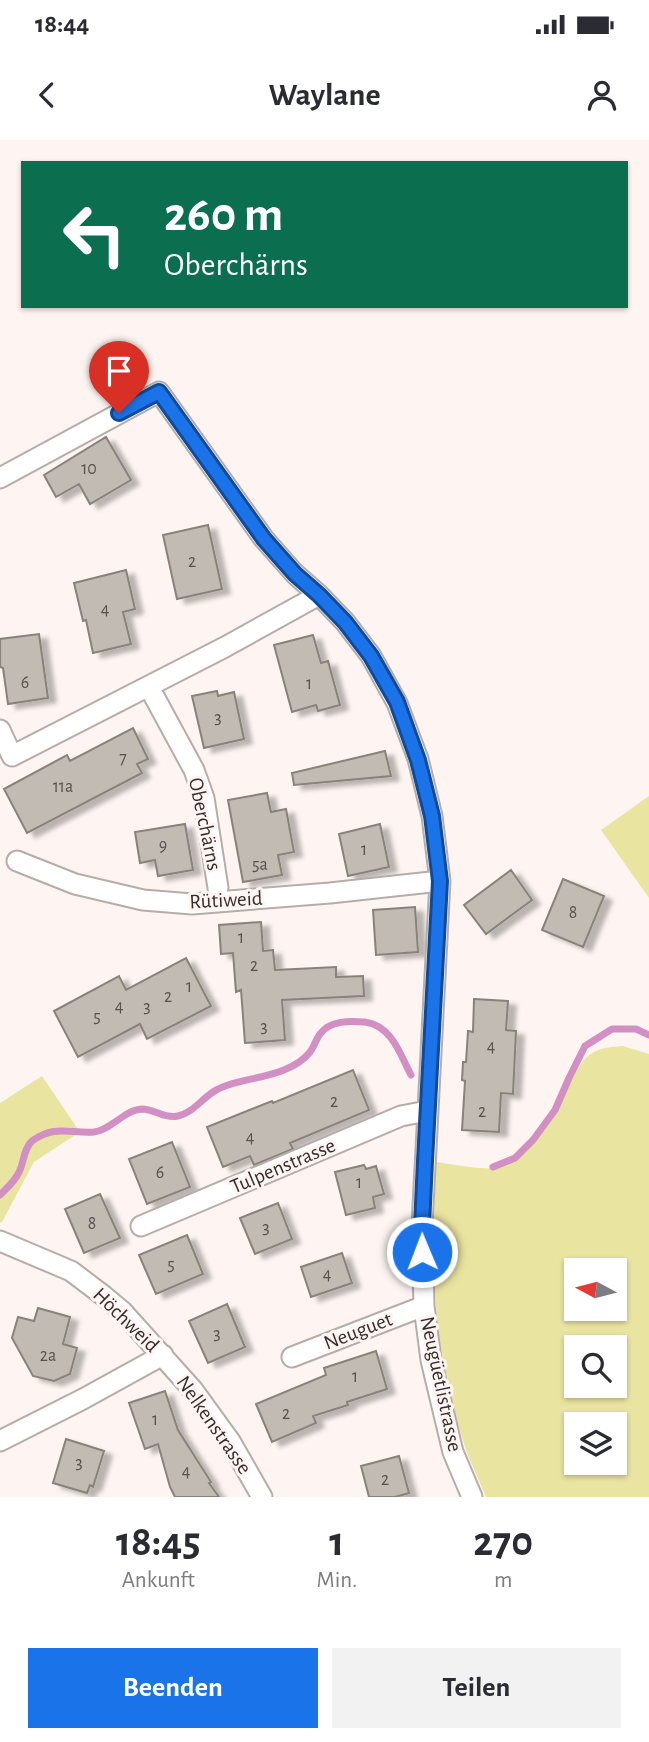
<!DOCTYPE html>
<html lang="de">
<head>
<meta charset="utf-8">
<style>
	body { margin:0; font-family:"Alegreya Sans",sans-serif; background:#f2f2f3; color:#2b2b33; height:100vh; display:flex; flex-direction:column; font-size:26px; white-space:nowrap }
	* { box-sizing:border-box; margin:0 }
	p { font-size:23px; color:#7c7c81 }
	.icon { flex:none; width:38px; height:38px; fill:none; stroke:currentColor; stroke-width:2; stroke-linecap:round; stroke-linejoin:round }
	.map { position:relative; height:1357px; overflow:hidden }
	.side { display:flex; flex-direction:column; background:#fff; flex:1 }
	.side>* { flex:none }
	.hud { position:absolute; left:21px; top:21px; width:607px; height:147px; border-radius:0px; box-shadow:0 2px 5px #0004; background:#0b6e4f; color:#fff; overflow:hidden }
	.needle { width:46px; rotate:277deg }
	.buttons { position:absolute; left:564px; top:1118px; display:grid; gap:14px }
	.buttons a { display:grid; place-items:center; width:63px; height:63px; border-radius:0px; background:#fff; box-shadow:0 2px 5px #0004; font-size:35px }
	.pin { position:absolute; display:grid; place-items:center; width:60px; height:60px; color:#fff; margin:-72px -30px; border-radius:50% 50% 50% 0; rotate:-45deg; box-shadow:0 0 7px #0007 }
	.pin .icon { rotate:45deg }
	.me { position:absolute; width:77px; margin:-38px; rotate:359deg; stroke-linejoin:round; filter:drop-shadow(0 0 5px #0008) }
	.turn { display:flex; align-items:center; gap:24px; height:147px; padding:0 28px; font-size:32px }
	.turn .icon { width:91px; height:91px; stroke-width:2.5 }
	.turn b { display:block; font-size:49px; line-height:60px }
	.eta { display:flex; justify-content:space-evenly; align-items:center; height:119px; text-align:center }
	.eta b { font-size:42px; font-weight:700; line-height:49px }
	.cta { display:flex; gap:14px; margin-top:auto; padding:14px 28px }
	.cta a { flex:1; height:80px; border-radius:0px; background:#1a73e8; color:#fff; font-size:28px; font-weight:700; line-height:80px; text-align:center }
	.cta a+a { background:#f2f2f3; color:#2b2b33 }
	.status { display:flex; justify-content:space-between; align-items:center; height:49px; padding:0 35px; background:#fff; direction:ltr }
	.status svg { height:19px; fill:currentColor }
	header { display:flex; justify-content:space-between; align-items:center; height:91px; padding:0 28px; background:#fff; font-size:32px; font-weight:700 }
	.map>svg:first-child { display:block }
</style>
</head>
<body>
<div class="status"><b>18:44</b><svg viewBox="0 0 49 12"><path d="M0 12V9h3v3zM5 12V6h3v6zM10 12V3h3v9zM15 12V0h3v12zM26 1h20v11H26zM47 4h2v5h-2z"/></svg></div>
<header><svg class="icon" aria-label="back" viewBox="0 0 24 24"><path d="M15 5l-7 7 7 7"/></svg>Waylane<svg class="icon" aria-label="person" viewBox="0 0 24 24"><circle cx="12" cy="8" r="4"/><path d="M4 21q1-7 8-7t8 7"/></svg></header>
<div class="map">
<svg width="649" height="1357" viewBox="0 0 649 1357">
	<defs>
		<filter id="shadow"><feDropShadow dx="8" dy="4.5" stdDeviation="2" flood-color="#0004"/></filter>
	</defs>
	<rect width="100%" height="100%" fill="#fef5f2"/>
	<!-- green -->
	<path fill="#eae4a1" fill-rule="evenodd" d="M649,656v102l-48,-68z
		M623,906l26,8v443h-163l-19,-44 -10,-32 -17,-75 -4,-41 -3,-60 3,-83c18,2 46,9 64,5 31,-8 54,-52 68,-79 6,-13 12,-27 24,-35 10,-6 20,-6 31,-7zM614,1130v39h-38v-39zM576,1208h38v38h-38zM576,1284h38v39h-38z
		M42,936l38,56 -46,30 -32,60h-2v-119z"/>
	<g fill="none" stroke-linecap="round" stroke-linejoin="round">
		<!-- stream -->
		<path stroke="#d28fc3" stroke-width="7" d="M493,1027l22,-9 18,-18 22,-30 14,-32 16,-32 27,-17h24l13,6
			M0,1055c8,-8 16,-15 20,-25 4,-9 4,-22 12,-29 23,-17 39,-7 62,-9 17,-2 30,-22 48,-23 12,0 23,10 36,7 14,-3 23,-16 35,-24 18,-12 50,-13 71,-22 10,-4 19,-9 26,-18 4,-5 6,-13 10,-18 10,-14 30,-13 45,-12 27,4 35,32 46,53"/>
	</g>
	<!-- building -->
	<path fill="#c2bbb3" stroke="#88827a" stroke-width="2" filter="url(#shadow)" d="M106,297l25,43 -41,24 -11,-20 -23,13 -12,-22z
		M208,385l14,64 -45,10 -14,-64z
		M126,430l9,39 -12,3 8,32 -38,9 -7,-33 -3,1 -9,-38z
		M39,494l9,64 -40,6 -5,-36 -3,-1v-28z
		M313,495l8,28 7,-2 12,44 -22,6 -2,-6 -24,7 -18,-67z
		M217,551l1,5 16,-4 10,47 -40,9 -12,-52z
		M133,588l15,31 -11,5 5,9 -115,60 -23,-44 63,-34 3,6z
		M385,611l6,25 -97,9 -2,-12z
		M267,653l4,19 15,-3 8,43 -16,3 4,20 -39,7 -15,-82z
		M185,684l8,46 -35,6 -3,-16 -15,3 -5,-31z
		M380,684l9,43 -41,9 -9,-42z
		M511,730l21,30 -46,34 -22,-29z
		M563,739l41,17 -21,51 -41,-17z
		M415,767l3,45 -42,3 -3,-45z
		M261,782l2,29 10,-1 2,20 61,-3v10l27,-1 1,20 -82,4 3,40 -40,3 -4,-53 -5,2 -3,-39 -12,1 -2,-29z
		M186,818l25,48 -64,33 -7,-15 -62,33 -24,-46 65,-35 7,14z
		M474,859l34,2 -2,29 10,1 -3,63 -12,-1 -2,39 -37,-2 3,-49 -3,-1 1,-18h3l2,-31 5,1z
		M353,930l16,40 -79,33 3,6 -39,16 -4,-9 -27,11 -16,-40 65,-26 1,2z
		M172,1002l18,45 -43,17 -18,-45z
		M364,1025l2,4 10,-3 8,28 -11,3 2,11 -29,7 -11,-43z
		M100,1054l20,44 -36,15 -19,-44z
		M278,1063l14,36 -37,15 -15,-36z
		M187,1095l16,39 -47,20 -17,-39z
		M342,1113l10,30 -41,14 -10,-30z
		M227,1164l18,43 -37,16 -19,-42z
		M38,1168l32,9 -7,27 14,4 -7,26 -16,7 -21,-5 -21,-38 6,-21 16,4z
		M376,1211l11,38 -40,13 1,3 -35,11 3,7 -44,19 -16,-38 70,-29 -2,-7z
		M165,1251l13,39 33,52 -2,1 10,14h-44l-5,-10 -12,-43 -13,5 -16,-46z
		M66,1299l38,12 -11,36 -3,-2 -3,8 -34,-10z
		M399,1316l10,37 -14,4h-26l-8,-31z"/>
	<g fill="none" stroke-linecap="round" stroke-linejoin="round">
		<!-- street casing -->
		<g stroke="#b6aca8" stroke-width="23">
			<path id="street" d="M0,338l159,-86 105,147 31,35 24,21 26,27 26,34 26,47 21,56 14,57 8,65 -18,344 2,81 7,54 22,92 19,45
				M149,547l45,83 10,28 14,90
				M0,590l12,26 213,-109 94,-52
				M17,721l58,23 68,16 49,4 138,-11 110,-12
				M141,1086l260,-110 26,-5
				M0,1101l71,30 33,25 18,15 71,79 37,51 32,56
				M292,1217l132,-51
				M0,1301l83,-42 80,-44"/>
		</g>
		<!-- street -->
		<use href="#street" stroke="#fff" stroke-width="19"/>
	</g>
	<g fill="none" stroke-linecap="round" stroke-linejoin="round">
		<!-- route casing -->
		<g stroke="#114b97" stroke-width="18">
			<path id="route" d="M119,273l40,-21 105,147 31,35 24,21 26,27 26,34 26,46 21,58 14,56 8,65 -15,280 -3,64v27"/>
		</g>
		<!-- route -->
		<use href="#route" stroke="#1a73e8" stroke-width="12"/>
	</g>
	<g text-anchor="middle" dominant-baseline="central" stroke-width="6" stroke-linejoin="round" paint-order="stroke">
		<!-- number labels -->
		<g font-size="18" fill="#57514e">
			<text x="89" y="329">10</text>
			<text x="192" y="422">2</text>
			<text x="105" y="470">4</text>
			<text x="25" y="543">6</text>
			<text x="309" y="544">1</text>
			<text x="218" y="578">3</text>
			<text x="123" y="619">7</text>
			<text x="63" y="647">11a</text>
			<text x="163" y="706">9</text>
			<text x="364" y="710">1</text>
			<text x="260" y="725">5a</text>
			<text x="573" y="773">8</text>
			<text x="241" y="798">1</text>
			<text x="254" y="826">2</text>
			<text x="189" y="847">1</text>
			<text x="168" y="857">2</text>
			<text x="119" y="867">4</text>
			<text x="147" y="867">3</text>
			<text x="97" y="877">5</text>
			<text x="264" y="887">3</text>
			<text x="491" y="907">4</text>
			<text x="334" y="962">2</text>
			<text x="482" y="972">2</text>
			<text x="250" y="998">4</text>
			<text x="160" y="1033">6</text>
			<text x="359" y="1043">1</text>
			<text x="92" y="1084">8</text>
			<text x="266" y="1088">3</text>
			<text x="171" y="1125">5</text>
			<text x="327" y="1135">4</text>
			<text x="217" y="1194">3</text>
			<text x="48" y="1216">2a</text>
			<text x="355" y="1237">1</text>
			<text x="286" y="1274">2</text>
			<text x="155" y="1280">1</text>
			<text x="79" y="1323">3</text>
			<text x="186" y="1332">4</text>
			<text x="385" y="1340">2</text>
		</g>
		<!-- street labels -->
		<g font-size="21" fill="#332e2d" stroke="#fef5f2">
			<text transform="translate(205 684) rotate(78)">Oberchärns</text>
			<text transform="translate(226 760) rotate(-3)">Rütiweid</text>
			<text transform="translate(283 1026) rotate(-23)">Tulpenstrasse</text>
			<text transform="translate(126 1180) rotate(44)">Höchweid</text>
			<text transform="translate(358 1191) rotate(-21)">Neuguet</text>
			<text transform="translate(441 1244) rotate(78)">Neugüetlistrasse</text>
			<text transform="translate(214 1285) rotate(55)">Nelkenstrasse</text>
		</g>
	</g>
</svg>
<div class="buttons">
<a><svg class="needle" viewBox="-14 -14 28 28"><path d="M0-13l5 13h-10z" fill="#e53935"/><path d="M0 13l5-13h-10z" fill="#7c7c81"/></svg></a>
<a><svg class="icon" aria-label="search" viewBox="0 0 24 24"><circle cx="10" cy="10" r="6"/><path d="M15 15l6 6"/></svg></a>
<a><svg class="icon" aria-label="layers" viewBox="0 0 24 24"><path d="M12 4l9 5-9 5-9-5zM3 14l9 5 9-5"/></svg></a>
</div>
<div class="pin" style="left:119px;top:273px;background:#d93025"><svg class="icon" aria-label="arrive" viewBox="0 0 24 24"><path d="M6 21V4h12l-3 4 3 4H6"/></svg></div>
<svg class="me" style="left:422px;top:1112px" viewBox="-20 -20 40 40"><circle r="17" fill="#1a73e8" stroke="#fff" stroke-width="3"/><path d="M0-11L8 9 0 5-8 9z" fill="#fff"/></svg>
<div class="hud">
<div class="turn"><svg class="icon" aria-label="left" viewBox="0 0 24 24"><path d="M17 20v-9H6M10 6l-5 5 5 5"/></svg><div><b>260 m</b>Oberchärns</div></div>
</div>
</div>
<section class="side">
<div class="eta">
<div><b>18:45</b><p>Ankunft</p></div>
<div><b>1</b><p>Min.</p></div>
<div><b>270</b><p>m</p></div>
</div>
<div class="cta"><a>Beenden</a><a>Teilen</a></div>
</section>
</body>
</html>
